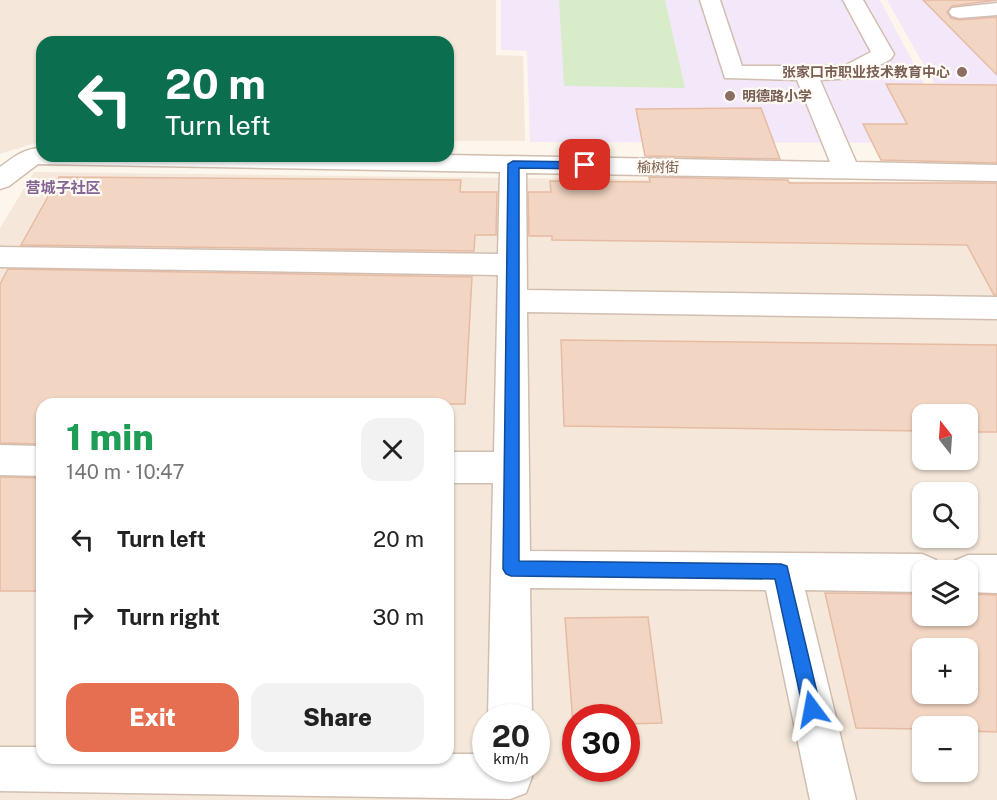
<!DOCTYPE html>
<html lang="en">
<head>
<meta charset="utf-8">
<style>
	body { margin:0; font-family:"Public Sans","Noto Sans SC",sans-serif; background:#f2f2f2; color:#222; height:100vh; display:flex; flex-direction:column; font-size:22px; white-space:nowrap }
	* { box-sizing:border-box; margin:0 }
	p { font-size:20px; color:#767676 }
	.icon { flex:none; width:33px; height:33px; fill:none; stroke:currentColor; stroke-width:2; stroke-linecap:round; stroke-linejoin:round }
	.map { position:relative; flex:1; overflow:hidden }
	.side { position:absolute; left:36px; top:398px; width:418px; height:366px; display:flex; flex-direction:column; background:#fff; border-radius:18px; box-shadow:0 2px 4px #0004 }
	.side>* { flex:none }
	.banner { position:absolute; left:36px; top:36px; width:418px; height:126px; border-radius:18px; box-shadow:0 2px 4px #0004; background:#0b6e4f; color:#fff; overflow:hidden }
	.needle { width:39px; rotate:343deg }
	.tools { position:absolute; left:912px; top:404px; display:grid; gap:12px }
	.tools a { display:grid; place-items:center; width:66px; height:66px; border-radius:12px; background:#fff; box-shadow:0 2px 4px #0004; font-size:30px }
	.speed { position:absolute; left:472px; top:704px; display:flex; gap:12px; font-size:30px; font-weight:700; text-align:center }
	.speed>* { display:grid; place-content:center; width:78px; height:78px; border-radius:50%; background:#fff; box-shadow:0 2px 4px #0004; line-height:1 }
	.speed small { font-size:15px; font-weight:400 }
	.speed .limit { border:9px solid #d22; background:#fff; color:#111 }
	.pin { position:absolute; display:grid; place-items:center; width:51px; height:51px; color:#fff; margin:-26px; border-radius:12px; box-shadow:0 3px 9px #0006 }
	.me { position:absolute; width:66px; margin:-33px; rotate:347deg; stroke-linejoin:round; filter:drop-shadow(0 0 4px #0008) }
	.turn { display:flex; align-items:center; gap:21px; height:126px; padding:0 30px; font-size:27px }
	.turn .icon { width:78px; height:78px; stroke-width:2.5 }
	.turn b { display:block; font-size:42px; line-height:51px }
	.round { display:grid; place-items:center; flex:none; width:63px; height:63px; border-radius:18px; background:#f2f2f2 }
	.overview { display:flex; align-items:center; justify-content:space-between; height:102px; padding:0 30px }
	h1 { font-size:36px; font-weight:800; line-height:45px; color:#1e9e55 }
	.action { display:flex; gap:12px; margin-top:auto; padding:12px 30px }
	.action a { flex:1; height:69px; border-radius:18px; background:#e76f51; color:#fff; font-size:24px; font-weight:800; line-height:69px; text-align:center }
	.action a+a { background:#f2f2f2; color:#222 }
	ul { padding:0; list-style:none }
	li { display:flex; align-items:center; gap:18px; height:78px; padding:0 30px }
	li div { flex:1 }
	li b { display:block; font-size:22px }
	li em { font-style:normal }
	.map>svg:first-child { display:block }
</style>
</head>
<body>
<div class="map">
<svg width="997" height="800" viewBox="0 0 997 800">
	<rect width="100%" height="100%" fill="#fdf6ec"/>
	<!-- residential -->
	<path fill="#f5e8da" fill-rule="evenodd" d="M0,0h496v55l27,1 2,85h-76l-1,-99h-406v99l-42,13z
		M34,172l963,12v616h-997v-572zM42,404h406v354h-406zM922,414h46v45h-46zM922,492h46v45h-46zM922,570h46v45h-46zM922,648h46v45h-46zM486,717h51v51h-51zM576,717h51v51h-51zM922,726h46v45h-46z"/>
	<!-- education -->
	<path fill="#f3e8fa" d="M501,0h379l76,143 -426,-1 -3,-91 -26,-1z
		M887,0h110v144l-28,1z"/>
	<!-- green -->
	<path fill="#d8ecc9" d="M559,0h106l20,88 -121,-2z"/>
	<!-- building -->
	<path fill="#f3d5c3" stroke="#e6bba3" stroke-width="1.5" fill-rule="evenodd" d="M923,0h74l-45,6 -5,6 4,6 8,2 38,-3v58z
		M886,84l111,1v78l-116,-3 -18,-36h44z
		M761,108l19,51 -135,-3 -9,-47z
		M59,177l402,3 -1,12h37l-1,43h-21l-1,16 -453,-6z
		M649,177l139,3 1,3h208v112h-3l-27,-50 -415,-5v-4h-23l-1,-44h23l-1,-11 100,1z
		M8,269l464,8 -7,127h-423v40l-42,-1v-159z
		M561,340l436,5v87h-29v-18h-46v17l-358,-5z
		M0,477l42,1v113h-42z
		M825,593l97,1v21h46v-21l29,1v137l-29,-1v-5h-46v3l-66,-1zM922,648h46v45h-46z
		M648,617l14,106 -35,1v-7h-51v7h-3l-8,-106z"/>
	<g fill="none" stroke-linecap="round" stroke-linejoin="round">
		<!-- minor casing -->
		<g stroke="#d1beb0" stroke-width="3">
			<path id="minor" d="M700,0h20l22,66h102l27,-14 -28,-52h20l31,54 -3,5 -35,19 -36,2 36,82 141,3v16l-471,-8 1,117 470,7v22l-470,-7 3,239 392,3 14,6 4,10h-18v22l-117,-2 51,210h-46l-44,-210 -236,-2 2,129h-44l5,-234h-45v-31h46l4,-177 -498,-8v-20l498,7 2,-82 -462,-8 -29,22 -9,3v-22c14,-10 24,-19 42,-19v8l406,-1 382,7 -33,-82 -72,-2z
				M997,3v12l-38,3 -7,-2 -3,-4 3,-4z
				M0,445l42,1v30l-42,-1z
				M968,555h29v38l-29,-1v-22h-18l4,-9z
				M0,747h42v11h406v-4h38v14h43l3,9 -6,16 -16,6 -510,-8z"/>
		</g>
		<!-- minor -->
		<use href="#minor" fill="#fff" fill-rule="evenodd"/>
	</g>
	<!-- route -->
	<path fill="#1a73e8" stroke="#114b97" stroke-width="1.5" d="M513,161l72,1 5,3 -5,4 -66,-1v393l262,3 6,2 34,143 -3,6 -6,2 -6,-2 -3,-6 -28,-130 -264,-3 -5,-2 -3,-5 5,-405z"/>
	<!-- markers -->
	<g fill="#8d6e63" stroke="#fffaf3" stroke-width="2">
		<circle cx="962" cy="72" r="6"/>
		<circle cx="730" cy="96" r="6"/>
	</g>
	<g text-anchor="middle" dominant-baseline="central" stroke-width="4.5" stroke-linejoin="round" paint-order="stroke">
		<!-- far-education labels -->
		<g font-size="14" font-weight="bold" fill="#785e54" stroke="#fffaf3" text-anchor="end">
			<text x="950" y="72">张家口市职业技术教育中心</text>
			<text x="742" y="96" text-anchor="start">明德路小学</text>
		</g>
		<!-- far-street labels -->
		<g font-size="14" fill="#7a5c4d" stroke="#fffaf3">
			<text transform="translate(658 167) rotate(1)">榆树街</text>
		</g>
		<!-- far-quarter labels -->
		<g font-size="15" font-weight="bold" fill="#846695" stroke="#fffaf3">
			<text x="63" y="187">营城子社区</text>
		</g>
	</g>
</svg>
<div class="tools">
<a><svg class="needle" viewBox="-14 -14 28 28"><path d="M0-13l5 13h-10z" fill="#e53935"/><path d="M0 13l5-13h-10z" fill="#767676"/></svg></a>
<a><svg class="icon" aria-label="search" viewBox="0 0 24 24"><circle cx="10" cy="10" r="6"/><path d="M15 15l6 6"/></svg></a>
<a><svg class="icon" aria-label="layers" viewBox="0 0 24 24"><path d="M12 4l9 5-9 5-9-5zM3 14l9 5 9-5"/></svg></a>
<a>+</a>
<a>−</a>
</div>
<div class="speed"><div>20<small>km/h</small></div><div class="limit">30</div></div>
<div class="pin" style="left:585px;top:165px;background:#d93025"><svg class="icon" aria-label="arrive" viewBox="0 0 24 24"><path d="M6 21V4h12l-3 4 3 4H6"/></svg></div>
<svg class="me" style="left:812px;top:709px" viewBox="-20 -20 40 40"><path d="M0-17L14 15 0 8-14 15z" fill="#1a73e8" stroke="#fff" stroke-width="4"/></svg>
<div class="banner">
<div class="turn"><svg class="icon" aria-label="left" viewBox="0 0 24 24"><path d="M17 20v-9H6M10 6l-5 5 5 5"/></svg><div><b>20 m</b>Turn left</div></div>
</div>
<section class="side">
<div class="overview"><div><h1>1 min</h1><p>140 m · 10:47</p></div><a class="round"><svg class="icon" aria-label="close" viewBox="0 0 24 24"><path d="M6 6l12 12M18 6L6 18"/></svg></a></div>
<ul>
<li><svg class="icon" aria-label="left" viewBox="0 0 24 24"><path d="M17 20v-9H6M10 6l-5 5 5 5"/></svg><div><b>Turn left</b></div><em>20 m</em></li>
<li><svg class="icon" aria-label="right" viewBox="0 0 24 24"><path d="M7 20v-9h11M14 6l5 5-5 5"/></svg><div><b>Turn right</b></div><em>30 m</em></li>
</ul>
<div class="action"><a>Exit</a><a>Share</a></div>
</section>
</div>
</body>
</html>
